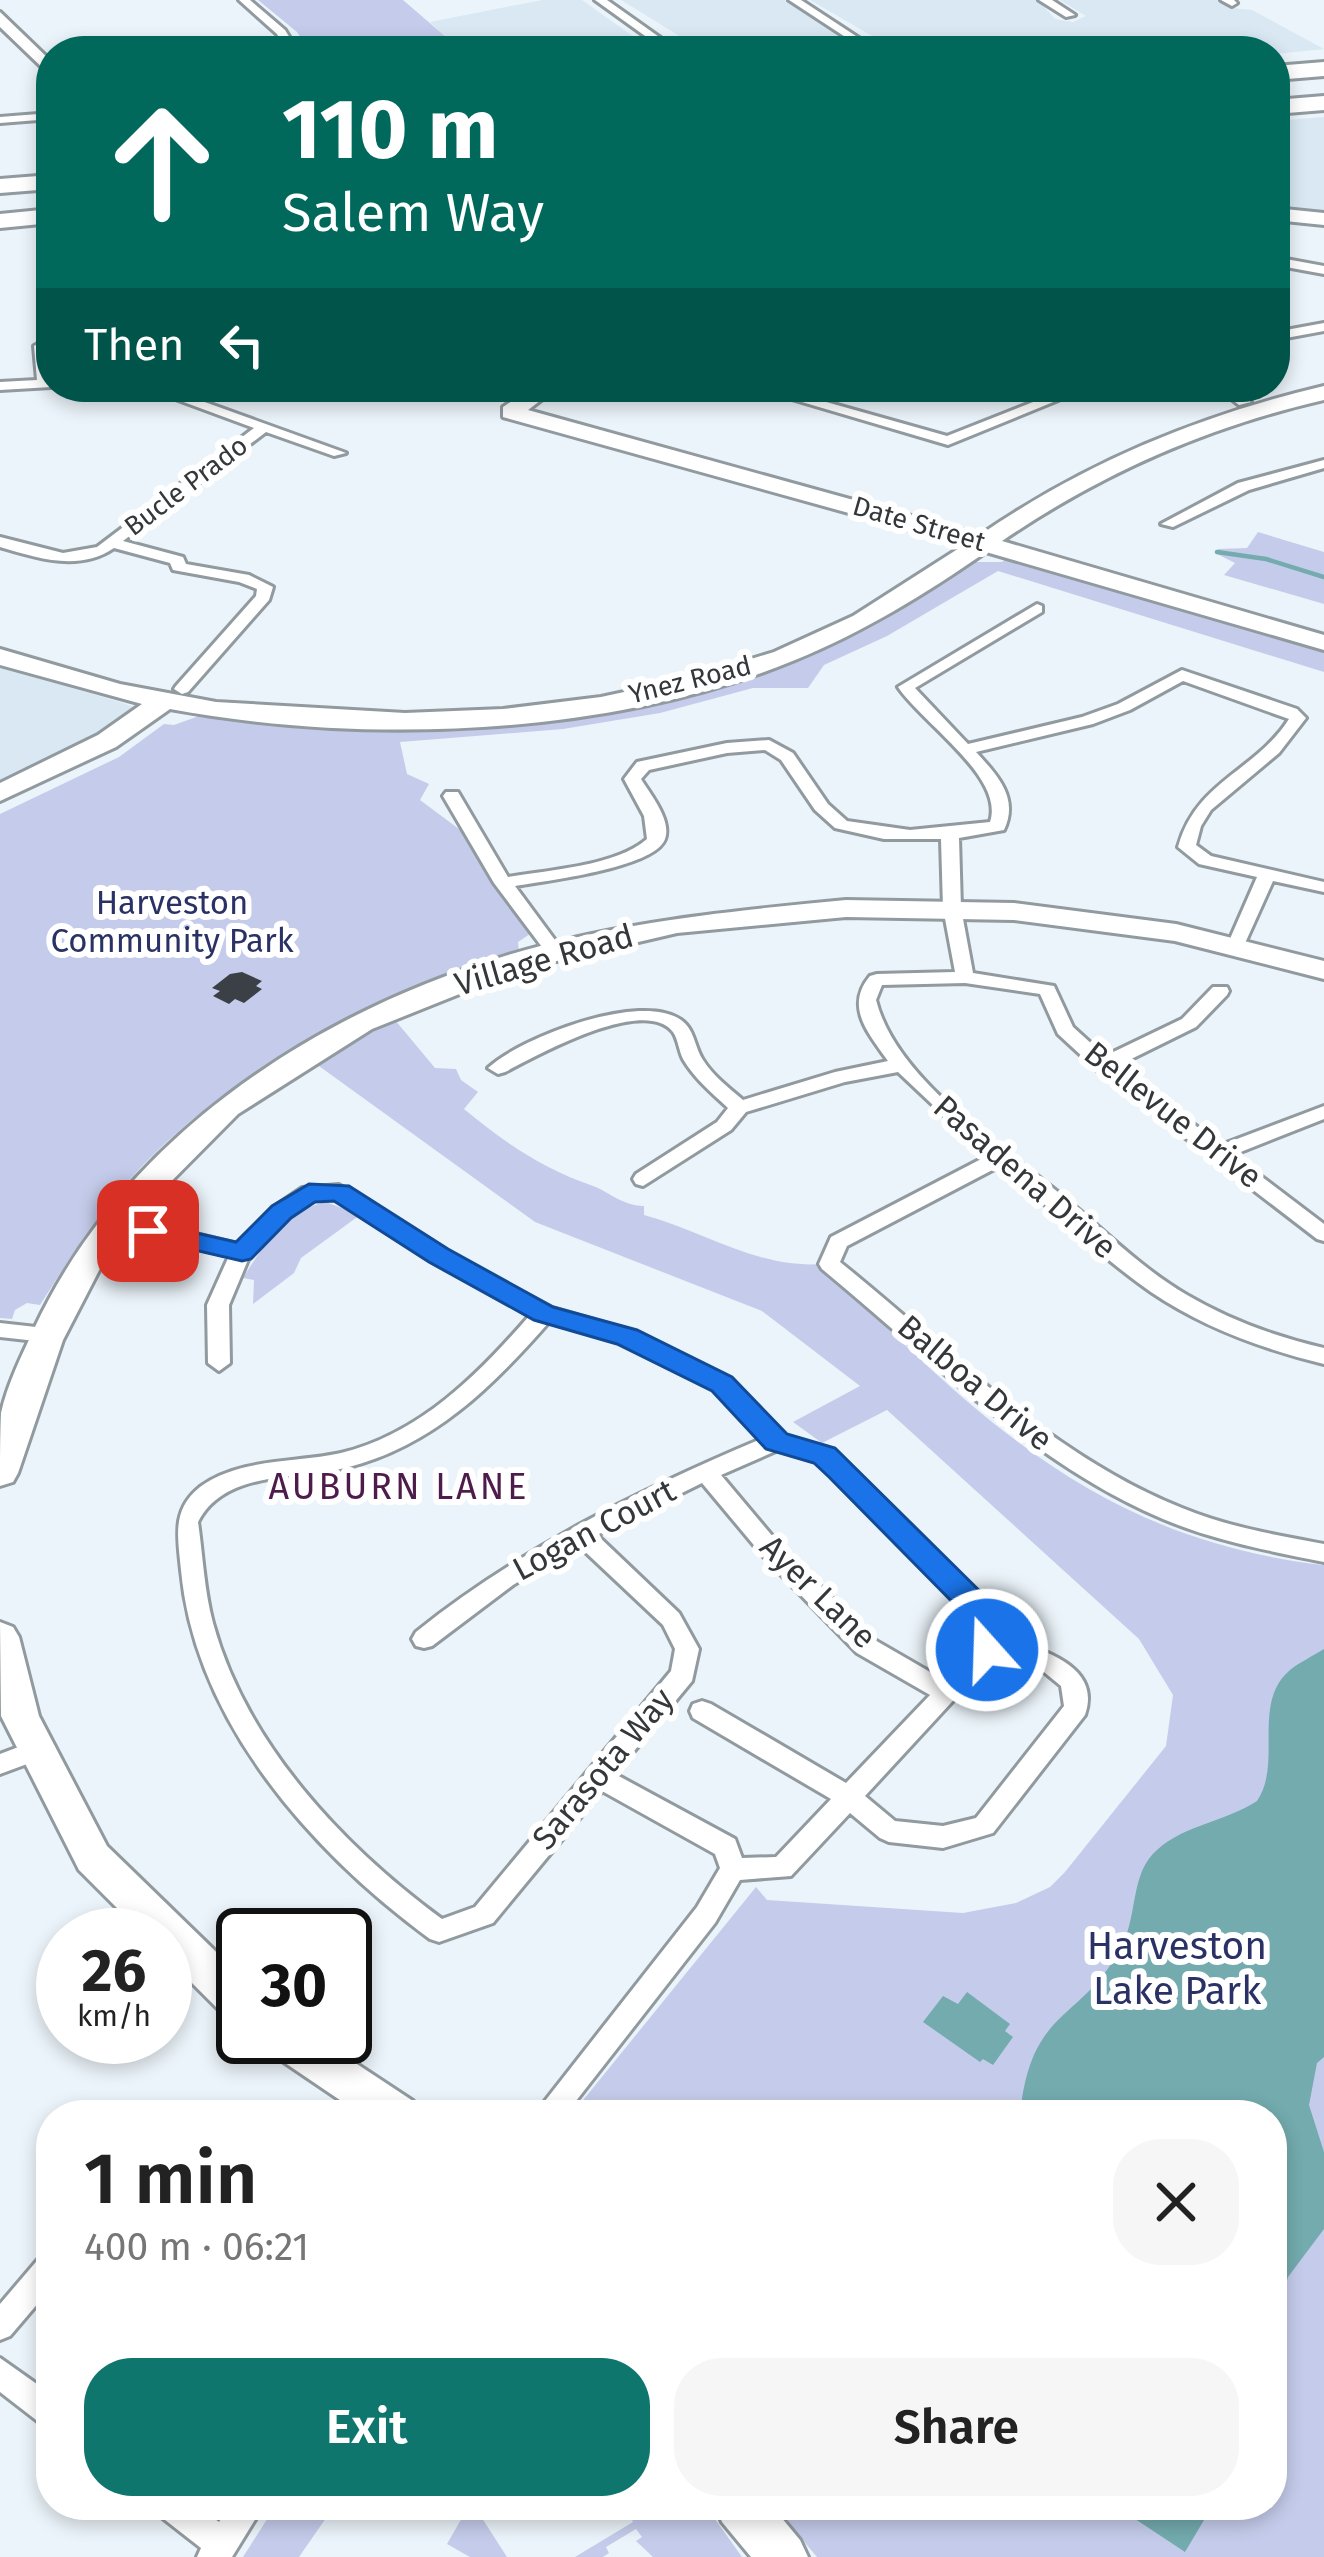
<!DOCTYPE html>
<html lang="en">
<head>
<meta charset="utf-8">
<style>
	body { margin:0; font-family:"Fira Sans",sans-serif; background:#f6f6f6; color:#222; height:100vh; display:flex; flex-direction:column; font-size:45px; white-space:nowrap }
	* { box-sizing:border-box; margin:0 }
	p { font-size:39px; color:#767676 }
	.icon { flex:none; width:66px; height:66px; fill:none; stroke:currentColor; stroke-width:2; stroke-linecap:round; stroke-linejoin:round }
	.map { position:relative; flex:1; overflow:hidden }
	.drawer { position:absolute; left:36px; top:2100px; width:1251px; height:420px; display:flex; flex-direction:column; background:#fff; border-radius:48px; box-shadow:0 6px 18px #0003 }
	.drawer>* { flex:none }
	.top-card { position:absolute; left:36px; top:36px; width:1254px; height:366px; border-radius:48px; box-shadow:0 6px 18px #0003; background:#00695c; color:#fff; overflow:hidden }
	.speed { position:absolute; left:36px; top:1908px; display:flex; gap:24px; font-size:60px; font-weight:700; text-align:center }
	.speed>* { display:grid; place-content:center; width:156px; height:156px; border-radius:50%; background:#fff; box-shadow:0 6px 18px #0003; line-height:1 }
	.speed small { font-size:30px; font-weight:400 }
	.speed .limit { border:6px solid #111; border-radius:18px; background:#fff; color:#111 }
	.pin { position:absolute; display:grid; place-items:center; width:102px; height:102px; color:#fff; margin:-51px; border-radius:24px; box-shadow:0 6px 18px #0006 }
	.me { position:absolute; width:132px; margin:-66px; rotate:340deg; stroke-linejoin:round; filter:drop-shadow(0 0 9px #0008) }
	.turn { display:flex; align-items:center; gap:42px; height:252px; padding:0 48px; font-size:54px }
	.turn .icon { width:156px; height:156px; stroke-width:2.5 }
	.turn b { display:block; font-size:84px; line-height:102px }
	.then { display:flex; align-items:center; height:114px; padding:0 48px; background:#0003; gap:24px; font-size:45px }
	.round { display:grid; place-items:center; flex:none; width:126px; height:126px; border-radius:48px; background:#f6f6f6 }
	.summary { display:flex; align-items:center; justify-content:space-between; height:204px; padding:0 48px }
	h1 { font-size:72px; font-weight:600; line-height:90px }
	.action { display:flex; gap:24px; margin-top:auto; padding:24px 48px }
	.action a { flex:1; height:138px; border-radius:48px; background:#0f766e; color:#fff; font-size:48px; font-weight:600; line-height:138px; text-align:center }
	.action a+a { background:#f6f6f6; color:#222 }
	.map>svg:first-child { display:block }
</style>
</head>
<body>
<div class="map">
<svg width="1324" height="2557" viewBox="0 0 1324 2557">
	<rect width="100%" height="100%" fill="#ebf4fa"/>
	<!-- built -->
	<path fill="#d9e8f3" d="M542,0h40l72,51h-230l22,-14 -16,-15z
		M621,0h163l43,25 19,18 13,1 15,-7 -64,-37h228l17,19 18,3 13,-6 -26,-16h159l12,8 21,2 72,39 -49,5 -571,-3z
		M1324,117v94l-49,-5v-85z
		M0,667l123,36 10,4v11l-133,70z"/>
	<!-- green -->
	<path fill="#c5cceb" d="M258,0h145l43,37 -22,14h-115l-12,-19z
		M1258,532l66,20v52l-100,-29 11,-12 -18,-9 1,-5 29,-1z
		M1007,558l317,93v21l-326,-101 -111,65 -63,29 -16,23h-55l-93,25 -97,16 -163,13 7,32 22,10 -9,16 43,32 24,43 43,59 -12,8 1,11c-148,55 -295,114 -400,239 -30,35 -54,74 -79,113l-13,-2 -12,7 -3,9 -12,-1v-504l119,-57 45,-33 10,1 25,-9 152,12 329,-35 124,-35 66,-30 103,-66h29z
		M395,1020l40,48 21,1 5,11 17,12 -14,17c42,35 78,59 129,77 18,7 28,19 51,20v9c59,16 115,54 178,49 154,152 275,275 502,301v992h-507l-44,-52h499v-390h-701l185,-228 11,13 196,13 53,-10 34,-16 15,-15 101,-126 7,-51 -34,-56 -252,-229 -65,33 -29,-21 67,-36 -98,-75 -227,-89 -223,-161z
		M326,1202l34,13 -59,43 -7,15 -41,31 1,-24 -11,-2c18,-30 46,-69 83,-76z
		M276,2505h59l-36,52h-56z
		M463,2505h26l-9,10 27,42h-37l-23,-13 20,-35z
		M625,2505h80l37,52h-89l-17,-16 6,-4 -6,-8 -30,18 3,6 -6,4h-28l58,-35z"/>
	<!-- water -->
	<path fill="#73abae" d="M1324,1649v408l-7,6 -8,42 15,47v77l-36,48 -10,36 7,35 -3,29 -10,29v-291h-252c11,-111 63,-92 102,-170 16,-30 8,-72 35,-95 27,-25 70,-29 100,-49 26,-38 -6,-98 33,-131 10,-8 23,-14 34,-21z
		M967,1992l43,32 -5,7 8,6 -20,28 -10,-6 -3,3 -57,-40 20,-26 15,8z
		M1114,2505h99l-28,47z"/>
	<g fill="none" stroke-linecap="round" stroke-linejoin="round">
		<!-- stream -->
		<path stroke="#73abae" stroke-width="4.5" d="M1217,552l49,7 58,18"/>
	</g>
	<!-- building -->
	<path fill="#3b4046" d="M242,972l20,9 -6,5 6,3 -18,14 -9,-4 -6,5 -16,-8 7,-5 -8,-3 18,-14z"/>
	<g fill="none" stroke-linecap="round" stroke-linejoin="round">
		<!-- street casing -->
		<g stroke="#919a9f" stroke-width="6">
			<path id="street" d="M239,0h11l35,30 13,21h-12l-9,-17z
				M595,0h12l72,51h-13z
				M789,0h12l61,40 -9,2z
				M1039,0h13l23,15 -9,2z
				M1221,0h13l3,3 -5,3z
				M51,113v6l-51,4v-6z
				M1275,257l49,9v8l-49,-9z
				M1324,323v8l-49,9v-8z
				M41,342l7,4 3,41 -51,3v-8l37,-2 -3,-34z
				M143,387h20l183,66 -12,3 -68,-24 -143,109 60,16 3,7 63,11 24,12 -4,13 -81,92 -6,2 -8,-5 2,-3 80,-90 1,-7 -18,-7 -66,-12 -3,-7 -56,-15c-35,24 -77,10 -114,-1v-10l63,16 34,-6 157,-119z
				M751,387h22l174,49 124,-49h19l-142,58z
				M1216,387h16l19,15 -12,3z
				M1324,460v8l-75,22 -76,37 -12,-3 77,-41z
				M1037,604l5,2v6l-127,76 53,56 114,-27 36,-13 64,-34 115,39 9,9 -27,35 -68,57 -10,16 -5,19 15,11 113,26v10l-51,-11 -32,71h-12l-3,-4 31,-71 -58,-13 -21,-17c18,-66 78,-76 111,-128l-106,-38 -53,29 -37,14 -117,28c22,24 43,46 28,78l-45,8 2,70 12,65 81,13 19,41 32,29 77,-37 31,-32h14l2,4 -2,4 -31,32 -79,39 104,79 103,-39v13l-91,36 91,69v17l-7,-2 -221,-170 -38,-35 -18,-40 -75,-11 -83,2 -6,15c21,83 133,150 195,203 38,32 73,67 116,92 43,25 89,42 137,53v16c-61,-15 -120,-36 -173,-72 -53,-37 -101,-85 -151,-126l-153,80 -7,16c108,87 211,194 342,246 46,19 94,27 142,36v18c-54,-11 -109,-21 -161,-43 -130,-55 -233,-161 -341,-250l-3,-5 12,-27 156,-81 -89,-84 -53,10 -99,30 -15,18 -88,56 -7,-2 -3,-5 3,-5 81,-52 11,-14c-16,-15 -34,-30 -45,-49 -4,-8 -5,-20 -10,-27 -29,-37 -137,24 -168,40l-7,2 -10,-6c32,-30 153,-77 193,-48 14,10 13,26 22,40 10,16 26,28 40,40l92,-28 53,-11c-19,-27 -44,-54 -18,-85l7,-2 78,-2 -12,-64 -2,-69h-57l-49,-11 -20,-18 -34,-50 -16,-10 -38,3 -78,17 -8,9c9,15 31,41 24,60 -10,29 -121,42 -150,47l48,65 -9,6 -6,-2 -54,-72 -51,-87 3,-4h12l50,85c40,-7 109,-11 139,-38l-3,-23 -20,-37 13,-17 90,-19 42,-3 24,13 35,51 19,17 63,9 80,-8c15,-45 -67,-98 -92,-135z
				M339,1185l106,66 107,57 83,24 95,47 55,57 48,14 14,13 151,151 4,6 -2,15c36,14 103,28 85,80l-92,118 -50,15 -54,-6 -9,-4 -30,-25 -59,63 -51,4 -25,43 -150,192h-31l163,-208 23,-39 -5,-14 -113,-63 -109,132 -54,19 -9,-3c-118,-87 -235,-217 -249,-369 -3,-32 -10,-60 19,-83 39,-29 96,-24 141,-34 79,-19 138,-79 189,-138l-99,-54 -96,-62 -21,1 -26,17 -38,38 -21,50 1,58 -11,8 -11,-8 -1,-58 22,-49 -122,-30 -3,-5 10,-7 123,30 37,-37 28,-19zM549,1322l70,20 95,47 47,50c-123,52 -240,109 -345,193l-4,7 4,7 8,2 8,-2 81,-61 65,-40 85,80 12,24 -4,22 -196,236 -33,12c-98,-72 -196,-175 -229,-296 -9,-33 -10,-67 -15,-101 27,-53 102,-42 151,-55 85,-22 144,-81 200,-145zM778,1450l39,12 161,161 -3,24 -31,33 -71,-41 -94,-95 -58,-69zM702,1483l61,73 94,97 73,42 -84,88 -135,-79 -9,-3 -9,3 -3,7 3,7 138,81 -55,58 -34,1 -7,-19 -120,-65 77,-93 7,-32 -20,-36 -82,-78zM997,1653l47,19 17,14 3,20 -88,112 -33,8 -48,-5 -30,-25z
				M0,1323l45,5 11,7 -11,7 -45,-5z
				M37,1740l9,3 3,7 -3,7 -46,17v-20z
				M51,2252v36l-41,48 -10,4v-36l41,-48z
				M0,2358l51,36v34l-11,-5 -40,-31z
				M156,2505h40l23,17 11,-17h34l-32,52h-35l4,-9 -41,-32z"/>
		</g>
		<!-- secondary casing -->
		<g stroke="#919a9f" stroke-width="6">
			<path id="secondary" d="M0,12l51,49v15l-51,-49z
				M1275,208l49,5v12l-49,-5z
				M1324,386v14c-118,27 -222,73 -322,141l322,94v15l-338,-98c-61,42 -122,80 -191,108 -185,77 -430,85 -625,49l-54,38 -116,54v-18l98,-48 44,-31 -142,-39v-16l120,35 96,18 189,11 98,-4 98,-12 88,-19 85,-26 79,-36 111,-71 -461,-128v-10l30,-20h25l-30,23 452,125c107,-73 218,-119 344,-149z
				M846,900l168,3 162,21 148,37v18l-149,-38 -161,-21 -168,-3 -169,16 -155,36 -150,60 -134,85 -111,112 -20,29 -44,85 -45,133 -5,9 -13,4c0,-23 0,-50 1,-73 6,-28 21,-58 33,-84 88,-189 276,-314 471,-373 111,-34 226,-45 341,-56z
				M0,1622l13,5 6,10 20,79 68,130 136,132v46l-15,-5 -63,-63v-21h-21l-65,-65 -78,-154z
				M260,2037h56l97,64 7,14h-58l-96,-65z
				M715,2505h56l29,35 8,17h-57l-29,-35z"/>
		</g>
		<!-- highway casing -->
		<g stroke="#919a9f" stroke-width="6">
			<path id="highway" d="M1324,62v14l-49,4v-14z
				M1324,96v14l-49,4v-14z
				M51,175v14l-51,4v-14z
				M51,209v14l-51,5v-14z"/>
		</g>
		<!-- street -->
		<use href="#street" fill="#fff" fill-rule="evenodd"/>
		<!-- secondary -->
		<use href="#secondary" fill="#fff" fill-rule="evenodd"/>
		<!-- highway -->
		<use href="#highway" fill="#fff" fill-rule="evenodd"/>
	</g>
	<!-- route -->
	<path fill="#1a73e8" stroke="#114b97" stroke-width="3" d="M309,1184l40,2 99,63 105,58 84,23 95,47 55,57 48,14 166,164 4,9 -7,38h-22l-5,-9 3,-26 -145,-147 -15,-14 -48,-14 -54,-58 -95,-47 -83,-24 -105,-58 -95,-61 -19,1 -24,16 -40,41 -9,2 -104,-24 -4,-6 14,-9 88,20 36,-36z"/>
	<g text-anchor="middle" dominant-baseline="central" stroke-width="12" stroke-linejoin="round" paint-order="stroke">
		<!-- far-street labels -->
		<g font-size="27" fill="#35383a" stroke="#fff">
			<text transform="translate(186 486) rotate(-37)">Bucle Prado</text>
			<text transform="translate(919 524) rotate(16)">Date Street</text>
			<text transform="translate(690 680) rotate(-14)">Ynez Road</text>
		</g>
		<!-- park labels -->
		<g font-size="33" fill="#2a3265" stroke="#fff">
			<text x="172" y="903">Harveston<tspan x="172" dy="38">Community Park</tspan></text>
		</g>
		<!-- street labels -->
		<g font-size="33" fill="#35383a" stroke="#fff">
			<text transform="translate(544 960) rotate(-16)">Village Road</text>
			<text transform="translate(1173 1115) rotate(38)">Bellevue Drive</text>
			<text transform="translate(1025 1177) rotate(41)">Pasadena Drive</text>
			<text transform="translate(975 1383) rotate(40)">Balboa Drive</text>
			<text transform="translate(594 1530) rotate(-28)">Logan Court</text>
			<text transform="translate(818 1592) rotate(44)">Ayer Lane</text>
			<text transform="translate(603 1769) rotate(-50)">Sarasota Way</text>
		</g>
		<!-- neighbourhood labels -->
		<g font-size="36" letter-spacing="3" fill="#4e1c4b" stroke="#fff">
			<text x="399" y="1487">AUBURN LANE</text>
		</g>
		<!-- near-park labels -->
		<g font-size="39" fill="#2a3265" stroke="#fff">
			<text x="1177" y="1946">Harveston<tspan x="1177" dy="45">Lake Park</tspan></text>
		</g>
	</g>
</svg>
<div class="speed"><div>26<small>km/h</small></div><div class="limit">30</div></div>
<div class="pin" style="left:148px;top:1231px;background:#d93025"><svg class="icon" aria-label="arrive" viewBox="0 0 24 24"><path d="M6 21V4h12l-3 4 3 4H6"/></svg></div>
<svg class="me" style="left:987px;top:1650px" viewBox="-20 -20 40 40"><circle r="17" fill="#1a73e8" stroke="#fff" stroke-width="3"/><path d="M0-11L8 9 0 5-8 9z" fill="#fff"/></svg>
<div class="top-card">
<div class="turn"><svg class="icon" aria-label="ahead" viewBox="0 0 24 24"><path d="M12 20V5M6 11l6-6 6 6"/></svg><div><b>110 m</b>Salem Way</div></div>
<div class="then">Then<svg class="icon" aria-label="left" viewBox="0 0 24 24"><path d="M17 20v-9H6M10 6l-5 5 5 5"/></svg></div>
</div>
<section class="drawer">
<div class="summary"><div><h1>1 min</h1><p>400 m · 06:21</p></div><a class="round"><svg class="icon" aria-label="close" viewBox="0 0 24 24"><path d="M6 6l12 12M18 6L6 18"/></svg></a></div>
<div class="action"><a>Exit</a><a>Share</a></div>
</section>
</div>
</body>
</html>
